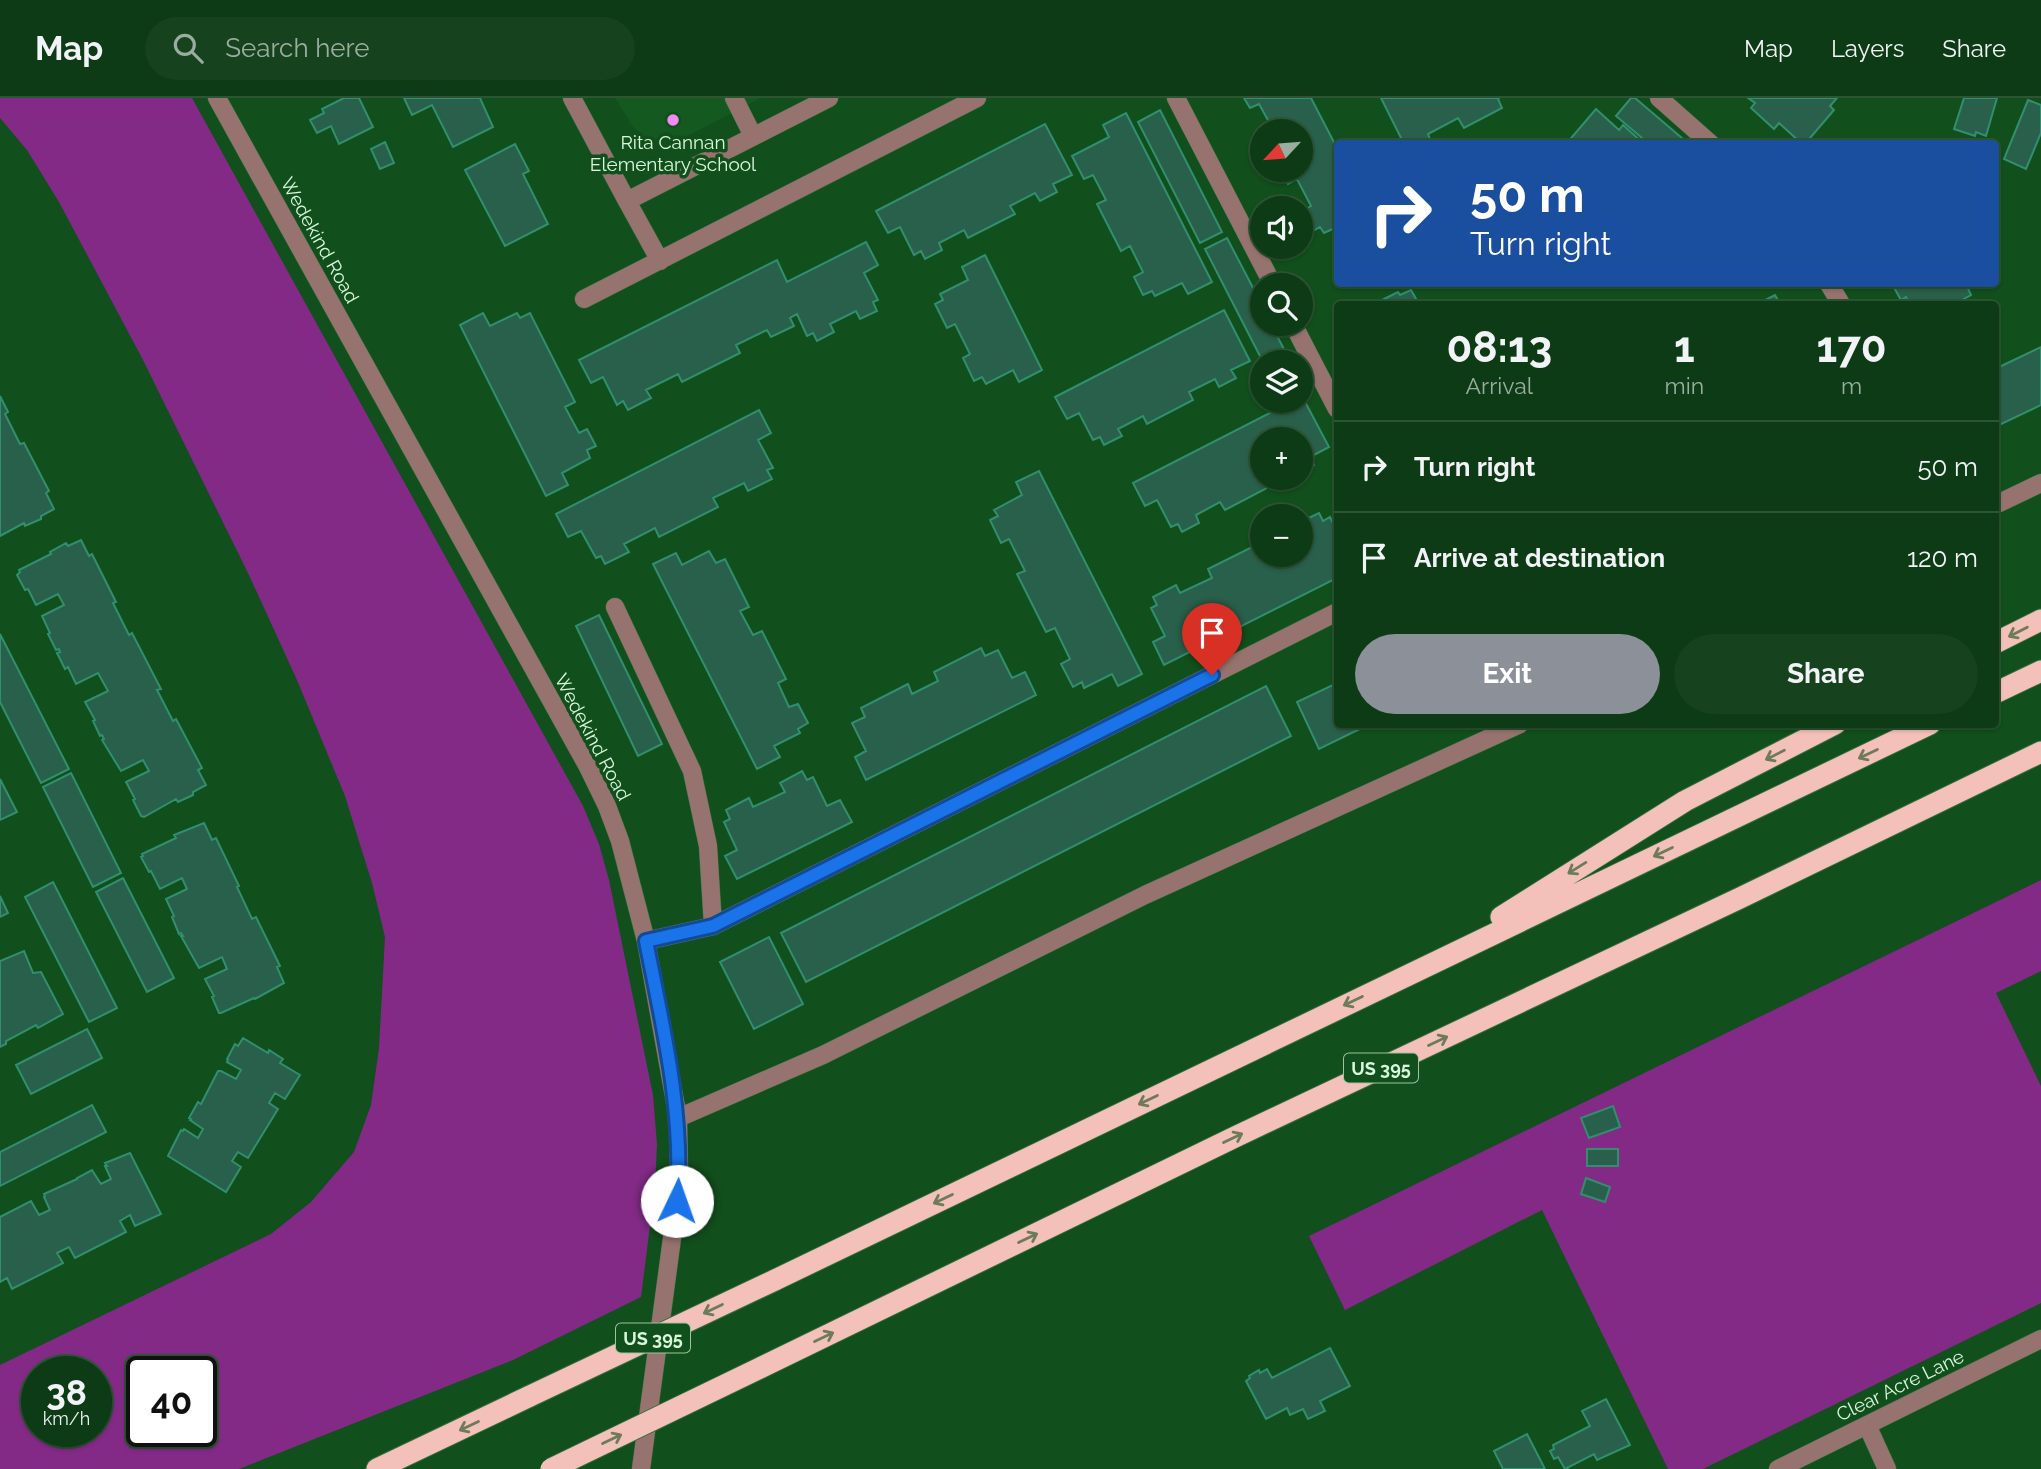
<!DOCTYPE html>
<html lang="en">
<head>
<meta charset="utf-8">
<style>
	body { margin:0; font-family:Raleway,sans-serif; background:#16421e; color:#f1f3f6; height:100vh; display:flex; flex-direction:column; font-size:26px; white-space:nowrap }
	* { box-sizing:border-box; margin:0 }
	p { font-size:23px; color:#9aada0 }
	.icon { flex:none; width:38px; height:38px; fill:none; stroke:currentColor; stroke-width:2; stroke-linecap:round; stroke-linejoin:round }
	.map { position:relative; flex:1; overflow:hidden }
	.sheet { position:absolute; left:1334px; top:203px; width:665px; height:427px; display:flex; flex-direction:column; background:#0d3b15; border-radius:7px; box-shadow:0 2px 5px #0004,0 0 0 2px #2d5534 }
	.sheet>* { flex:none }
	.guide { position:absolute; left:1334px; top:42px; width:665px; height:147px; border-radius:7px; box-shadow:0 2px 5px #0004,0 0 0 2px #2d5534; background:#1a4fa0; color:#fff; overflow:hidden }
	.needle { width:46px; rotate:244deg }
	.buttons { position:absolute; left:1250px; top:21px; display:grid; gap:14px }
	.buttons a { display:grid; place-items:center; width:63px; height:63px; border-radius:50%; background:#0d3b15; box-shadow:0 2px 5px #0004,0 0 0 2px #2d5534; font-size:35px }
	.speed { position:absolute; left:21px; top:1258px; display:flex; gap:14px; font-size:35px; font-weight:700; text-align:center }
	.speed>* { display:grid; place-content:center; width:91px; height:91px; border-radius:50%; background:#0d3b15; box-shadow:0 2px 5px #0004,0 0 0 2px #2d5534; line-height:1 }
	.speed small { font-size:18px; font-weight:400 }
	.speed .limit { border:4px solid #111; border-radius:10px; background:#fff; color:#111 }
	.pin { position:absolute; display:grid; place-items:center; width:60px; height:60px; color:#fff; margin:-72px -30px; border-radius:50% 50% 50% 0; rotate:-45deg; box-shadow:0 0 7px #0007 }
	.pin .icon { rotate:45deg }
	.me { position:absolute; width:77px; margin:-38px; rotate:3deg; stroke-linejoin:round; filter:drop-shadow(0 0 5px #0008) }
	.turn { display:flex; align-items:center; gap:24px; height:147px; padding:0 21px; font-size:32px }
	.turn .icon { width:91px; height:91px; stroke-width:2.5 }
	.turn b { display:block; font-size:49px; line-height:60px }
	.eta { display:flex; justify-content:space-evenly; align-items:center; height:119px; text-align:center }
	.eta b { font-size:42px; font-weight:700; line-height:49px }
	.button { display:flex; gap:14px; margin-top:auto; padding:14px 21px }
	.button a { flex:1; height:80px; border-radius:42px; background:#8c9099; color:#fff; font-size:28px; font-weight:700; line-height:80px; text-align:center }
	.button a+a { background:#16421e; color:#f1f3f6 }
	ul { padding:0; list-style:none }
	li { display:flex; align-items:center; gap:21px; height:91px; padding:0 21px; border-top:2px solid #2d5534 }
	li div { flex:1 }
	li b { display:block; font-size:26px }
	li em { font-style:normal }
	header { display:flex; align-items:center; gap:42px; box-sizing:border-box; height:98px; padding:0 35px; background:#0d3b15; border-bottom:2px solid #2d5534 }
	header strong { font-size:33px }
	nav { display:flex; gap:38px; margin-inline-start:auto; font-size:24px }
	.search { width:490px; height:63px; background:#16421e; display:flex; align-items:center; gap:18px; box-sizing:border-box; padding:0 24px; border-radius:38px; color:#9aada0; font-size:26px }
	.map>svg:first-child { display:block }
</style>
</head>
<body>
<header>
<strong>Map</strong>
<div class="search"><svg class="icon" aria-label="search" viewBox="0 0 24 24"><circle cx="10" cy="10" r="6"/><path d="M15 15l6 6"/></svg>Search here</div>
<nav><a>Map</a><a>Layers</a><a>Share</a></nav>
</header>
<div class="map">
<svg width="2041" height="1371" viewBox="0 0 2041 1371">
	<rect width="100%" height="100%" fill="#114f1c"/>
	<!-- built -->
	<path fill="#135920" d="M615,0h146l-81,42 -17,2 -14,-2 -15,-12z"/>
	<!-- green -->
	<path fill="#832a87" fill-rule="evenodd" d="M0,0h192l391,708 16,38 10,36 44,215 4,49 -2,43 -14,110 -128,63 -274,109h-239v-104l271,-131 40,-32 43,-50 17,-47 8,-57 6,-111 -13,-54 -27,-87 -48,-116 -49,-107 -106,-215 -83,-156 -32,-52 -27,-32zM37,1274h59v60h-59zM142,1274h59v60h-59z
		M2041,782v91l-45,22 45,93v217l-338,166h-35l-126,-259 -197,100 -36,-74z"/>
	<!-- building -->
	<path fill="#29604b" stroke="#318f6e" stroke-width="2" d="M344,0h15l14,29 -34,17 -8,-18 -14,7 -7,-13 14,-7 -2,-4z
		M404,0h76l13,29 -40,20 -21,-42 -20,10z
		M1244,0h67l26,50v79l-13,6 -4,-6 -9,5 -10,-20 10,-6 -14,-27 -9,5 -8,-14h20v-39h-26l-15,-27 -9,4z
		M1381,0h118l-1,1 4,9 -38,20 -6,-10 -30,16 4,10h-28z
		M1631,0h4l54,46h-40l-33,-28z
		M1748,0h89l-7,8 4,4 -29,34h-3l-23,-21 -5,6 -23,-21 4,-5z
		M1964,0h33l-11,38 -10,-4 -1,4 -21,-7z
		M2028,2l13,5v28l-15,36 -22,-10z
		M1596,11l23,21 4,-5 21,19h-78z
		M1160,12l62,122 -22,11 -62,-121z
		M1126,15l86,169 -24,12 -6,-11 -27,13 -3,-5 -9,4 -9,-18 9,-5 -13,-26 -9,5 -24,-47 9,-4 -13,-25 -9,4 -12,-23 37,-19 -6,-12z
		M1045,26l27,51 -19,9 4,8 -17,9 -5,-8 -25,13 5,8 -47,24 -4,-8 -25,13 3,7 -17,9 -4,-8 -7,4 -14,-28 -12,6 -12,-22z
		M385,44l9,21 -14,6 -9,-20z
		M515,46l14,27 -6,3 25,50 -43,22 -40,-76z
		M1227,140l35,67v19h9l18,35 -6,3h-20l-58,-113z
		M866,144l12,23 -14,8 14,27 -5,2 4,9 -17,8 -4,-8 -26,13 4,8 -17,9 -4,-8 -6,3 -10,-22 -7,4 4,8 -23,11 -4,-7 -31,15 4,8 -58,29 -4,-8 -32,16 5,8 -23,12 -5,-9 -6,4 -14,-28 -12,6 -12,-23 198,-100 10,22z
		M985,157l57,115 -23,12 -6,-12 -27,14 -4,-7 -8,4 -11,-23 7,-4 -15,-30 -8,4 -12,-24 8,-4 -3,-6 28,-14 -6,-13z
		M1892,186h74l5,11 -9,5 3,4h-55l-4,-7 -5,3z
		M1411,192l8,14h-45l24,-12 2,3z
		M1775,197l5,9h-21v-1z
		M1224,212l26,51 -19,9 5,8 -17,9 -4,-8 -26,13 4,8 -46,24 -4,-8 -25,13 4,7 -18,9 -4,-8 -7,3 -14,-27 -12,6 -12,-22z
		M483,215l7,13 27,-13 3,5 10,-5 45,89 -10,5 14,26 8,-4 9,17 -9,4 3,8 -28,15 6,12 -22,11 -86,-171z
		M2041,249v58l-46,22v-58z
		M0,298l8,16 -3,2 15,30 4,-1 25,48 -3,2 8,16 -13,7v3l-16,7 -1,-3 -24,13z
		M1302,298l27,51 -19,10 4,8 -14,7v-33h-38v39h6h-1l4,8 -46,24 -5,-8 -24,13 3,8 -17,9 -4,-8 -7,3 -14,-27 -12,6 -12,-23 160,-82h7v-4z
		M759,312l12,23 -13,7 15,28 -6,2 5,9 -24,12 -4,-8 -31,15 5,9 -59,30 -4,-9 -31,16 5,8 -24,12 -4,-8 -5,2 -15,-27 -13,6 -12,-23z
		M1039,373l103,203 -24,12 -6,-12 -28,14 -2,-6 -9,5 -12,-23 9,-5 -15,-31 -9,4 -29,-58 8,-3 -16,-32 -8,4 -11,-23 8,-4 -4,-6 28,-15 -6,-13z
		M1319,415l4,8 7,-4 7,15v46l-173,87 -11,-23 12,-6 -14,-28 6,-3 -4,-8 23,-12 4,8 32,-15 -4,-9 54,-27v13h38v-33z
		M81,442l8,16 3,-2 24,48 -3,1 16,32 3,-2 29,56 -4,1 16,31 3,-2 26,49 -4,2 8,15 -13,7v3l-15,7 -2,-3 -32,18 -3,-1 -8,-16 2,-1 -9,-17 23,-11 -6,-11 -22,11 -19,-31 2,-1 -2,-4 -2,1 -7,-15 2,-1 -10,-18 23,-11 -10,-18 -22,11 -8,-17 -3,2 -8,-16 3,-1 -1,-3 -3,1 -8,-16 2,-1 -8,-17 22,-11 -6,-11 -22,11 -8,-16 -3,1 -8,-15 3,-3 -1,-2 32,-16 -1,-2 16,-9 2,3z
		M709,453l7,12 9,-4 24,48 -9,4 13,24 9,-4 24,48 -8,4 11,24 9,-3 10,19 -10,6 2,4 -26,13 6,11 -23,12 -104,-205 23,-11 6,12z
		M599,517l63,129 -24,12 -62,-130z
		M0,536l69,135 -28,14 -41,-81z
		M981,550l4,8 13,-6 14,28 13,-6 11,23 -170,85 -11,-23 11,-6 -14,-28 13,-6 -4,-9 47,-24 4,10 26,-13 -4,-9z
		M1337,585v41h33l-51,25 -22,-47z
		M1266,588l25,50 -485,246 -25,-49z
		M802,673l5,9 6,-3 14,29 13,-6 12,22 -115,57 -12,-23 12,-6 -13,-28 6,-3 -4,-9 23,-12 4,9 32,-15 -5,-9z
		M71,675l50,100 -28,14 -50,-100z
		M0,681l17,33 -17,8z
		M204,725l8,17 4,-2 23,48 -2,1 15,32 4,-2 24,49 -3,1 7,16 -29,16 -1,-1 -33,15h-2l-7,-16 2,-1 -9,-17 22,-10 -5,-12 -23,11 -18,-32h2l-2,-3 -2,1 -7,-17 2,-1 -8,-17 21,-10 -5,-11 -22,11 -9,-18 -2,1 -8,-15 2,-1 -1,-2 34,-16 -2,-3z
		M123,780l51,100 -27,14 -51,-100z
		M53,784l64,126 -28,14 -64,-125z
		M0,798l8,17 -8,4z
		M769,839l34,67 -49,25 -34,-67z
		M24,853l9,22 8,-1 22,42 -25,14 -2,-3 -30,16v3l-6,3v-86z
		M87,931l15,29 -71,36 -15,-29z
		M243,940l25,15 1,-3 14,9 -3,4 20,12 -15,24 -10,-6 -6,10 9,6 -30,49 -10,-6 -6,9 9,6 -15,25 -58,-36 13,-26 2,1 1,-2 14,9 5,-9 -13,-9 1,-1 -2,-1 9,-16 3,2 17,-33h3l15,8 5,-9 -14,-8 1,-2 -1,-1 8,-15 3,2z
		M92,1007l14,27 -106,54v-34z
		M1613,1008l7,21 -31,11 -8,-20z
		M1587,1051h31v17h-31z
		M130,1055l31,61 -26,12 -5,-11 -10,6 6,11 -51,26 -6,-11 -12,6 6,10 -51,26 -5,-11 -7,4v-65l31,-16 8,14 11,-5 -6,-13 1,-1 -1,-2 33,-15v-1l15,-8 9,14 10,-5 -6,-13h2l-2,-3z
		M1586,1080l24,9 -5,15 -24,-8z
		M1330,1250l20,38 -30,15 5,10 -17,8 -5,-10 -13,6 -3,-7 -21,11 -20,-38 4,-3 -1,-2 10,-6 1,3 7,-4 5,9z
		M1606,1301l24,46 -33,15 -3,-6 -29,15 -7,-12 -4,2 -4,-8 4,-2 -1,-4 37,-19 -8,-15z
		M1527,1336l18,35h-42l-9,-18z"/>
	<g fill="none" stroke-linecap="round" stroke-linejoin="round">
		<!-- minor casing -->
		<g stroke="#356d3e" stroke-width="19">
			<path id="minor" d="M217,0l371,669 19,39 13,35 26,100 32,177 1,60 -2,23 -36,268
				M572,0l55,103 202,-103
				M734,0l19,38
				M1176,0l97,187
				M1659,0l52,46
				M627,103l33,60
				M1829,186l12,20
				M584,201l393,-201
				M1293,226l44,85
				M1995,407l46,-22
				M615,509l77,164 16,75 5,80
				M646,843l67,-15 624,-314
				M678,1020l145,-63 322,-160 375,-171
				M1867,1327l20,44
				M1778,1371l263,-130"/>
		</g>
		<!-- highway casing -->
		<g stroke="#356d3e" stroke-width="23">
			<path id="highway" d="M1995,545l46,-23
				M1995,595l46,-22
				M1501,819l184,-116 150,-77
				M775,1182l1155,-556
				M762,1269l473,-230 505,-239 301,-146
				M377,1371l153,-73"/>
		</g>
		<!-- minor -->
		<use href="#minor" stroke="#97736f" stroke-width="18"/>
		<!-- highway -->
		<use href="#highway" stroke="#f4c0ba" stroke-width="21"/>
		<!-- highway-bridge casing -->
		<g stroke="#356d3e" stroke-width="23" stroke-linecap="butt">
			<path id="highway-bridge" d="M530,1298l245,-116
				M551,1371l211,-102"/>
		</g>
		<!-- highway-bridge -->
		<use href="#highway-bridge" stroke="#f4c0ba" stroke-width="21"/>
	</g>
	<!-- one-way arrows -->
	<defs><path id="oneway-shaft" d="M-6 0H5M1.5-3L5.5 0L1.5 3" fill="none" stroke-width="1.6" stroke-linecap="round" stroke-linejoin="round" transform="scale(1.75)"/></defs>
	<g stroke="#6c7c5b">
		<use href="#oneway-shaft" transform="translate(2018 534) rotate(153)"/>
		<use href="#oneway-shaft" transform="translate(1868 656) rotate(154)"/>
		<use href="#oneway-shaft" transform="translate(1775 657) rotate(153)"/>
		<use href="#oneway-shaft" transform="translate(1663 754) rotate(154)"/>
		<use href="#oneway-shaft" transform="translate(1577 770) rotate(148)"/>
		<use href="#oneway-shaft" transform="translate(1353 903) rotate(154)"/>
		<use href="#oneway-shaft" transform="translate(1438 943) rotate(-25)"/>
		<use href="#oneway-shaft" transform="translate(1148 1002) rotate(154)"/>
		<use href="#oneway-shaft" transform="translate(1233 1040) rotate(-26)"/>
		<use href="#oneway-shaft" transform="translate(943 1101) rotate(154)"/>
		<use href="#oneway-shaft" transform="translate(1028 1140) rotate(-26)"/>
		<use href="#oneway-shaft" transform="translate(713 1211) rotate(154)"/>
		<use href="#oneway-shaft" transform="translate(824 1239) rotate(-26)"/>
		<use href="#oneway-shaft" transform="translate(469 1328) rotate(155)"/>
		<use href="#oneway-shaft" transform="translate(612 1341) rotate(-26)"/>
	</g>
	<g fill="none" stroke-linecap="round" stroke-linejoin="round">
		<!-- route casing -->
		<g stroke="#114b97" stroke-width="18">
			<path id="route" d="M677,1103c7,-88 -14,-174 -31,-260l67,-15 499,-251"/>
		</g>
		<!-- route -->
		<use href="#route" stroke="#1a73e8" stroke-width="12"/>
	</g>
	<!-- markers -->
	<circle fill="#f18af4" stroke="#114f1c" stroke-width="2.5" cx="673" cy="22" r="7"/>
	<g text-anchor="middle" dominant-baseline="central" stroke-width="7" stroke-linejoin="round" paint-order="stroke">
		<!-- shield labels -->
		<g fill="#114f1c" stroke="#9dc5a1" stroke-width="2">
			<rect x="1344" y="955.5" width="74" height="29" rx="5"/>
			<rect x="616" y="1225.5" width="74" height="29" rx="5"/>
		</g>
		<g font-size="18" font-weight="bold" fill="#d9f7da">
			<text x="1381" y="970">US 395</text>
			<text x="653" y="1240">US 395</text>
		</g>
		<!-- poi labels -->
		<g font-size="19" fill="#d9f7da" stroke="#114f1c">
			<text x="673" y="44">Rita Cannan<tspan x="673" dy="22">Elementary School</tspan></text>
		</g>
		<!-- street labels -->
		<g font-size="19" fill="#d9f7da" stroke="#114f1c">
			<text transform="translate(320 142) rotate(61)">Wedekind Road</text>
			<text transform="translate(593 639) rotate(62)">Wedekind Road</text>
			<text transform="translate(1900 1287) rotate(-26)">Clear Acre Lane</text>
		</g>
	</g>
</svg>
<div class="buttons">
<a><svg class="needle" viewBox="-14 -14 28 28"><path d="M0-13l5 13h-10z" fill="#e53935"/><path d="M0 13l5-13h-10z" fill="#9aada0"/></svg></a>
<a><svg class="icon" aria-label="sound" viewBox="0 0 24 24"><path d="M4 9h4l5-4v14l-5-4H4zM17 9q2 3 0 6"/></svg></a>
<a><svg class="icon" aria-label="search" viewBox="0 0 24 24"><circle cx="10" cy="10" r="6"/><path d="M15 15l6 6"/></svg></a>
<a><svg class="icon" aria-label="layers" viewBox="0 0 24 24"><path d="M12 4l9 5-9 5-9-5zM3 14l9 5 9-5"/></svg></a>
<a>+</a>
<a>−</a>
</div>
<div class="speed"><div>38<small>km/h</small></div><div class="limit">40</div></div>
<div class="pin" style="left:1212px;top:577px;background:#d93025"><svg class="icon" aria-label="arrive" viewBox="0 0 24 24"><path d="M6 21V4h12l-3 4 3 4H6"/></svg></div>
<svg class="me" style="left:677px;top:1103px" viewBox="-20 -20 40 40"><circle r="19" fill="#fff"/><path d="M0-13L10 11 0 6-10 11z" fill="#1a73e8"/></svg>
<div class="guide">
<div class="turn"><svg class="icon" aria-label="right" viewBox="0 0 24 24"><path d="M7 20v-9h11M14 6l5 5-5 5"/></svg><div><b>50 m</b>Turn right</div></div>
</div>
<section class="sheet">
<div class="eta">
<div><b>08:13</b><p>Arrival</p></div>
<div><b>1</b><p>min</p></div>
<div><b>170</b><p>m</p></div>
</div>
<ul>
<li><svg class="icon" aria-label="right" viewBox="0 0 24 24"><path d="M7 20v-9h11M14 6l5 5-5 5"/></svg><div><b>Turn right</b></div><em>50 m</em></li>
<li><svg class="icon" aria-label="arrive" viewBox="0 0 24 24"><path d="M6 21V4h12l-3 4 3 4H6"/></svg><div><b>Arrive at destination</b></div><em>120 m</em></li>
</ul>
<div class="button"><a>Exit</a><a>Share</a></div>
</section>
</div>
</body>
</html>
